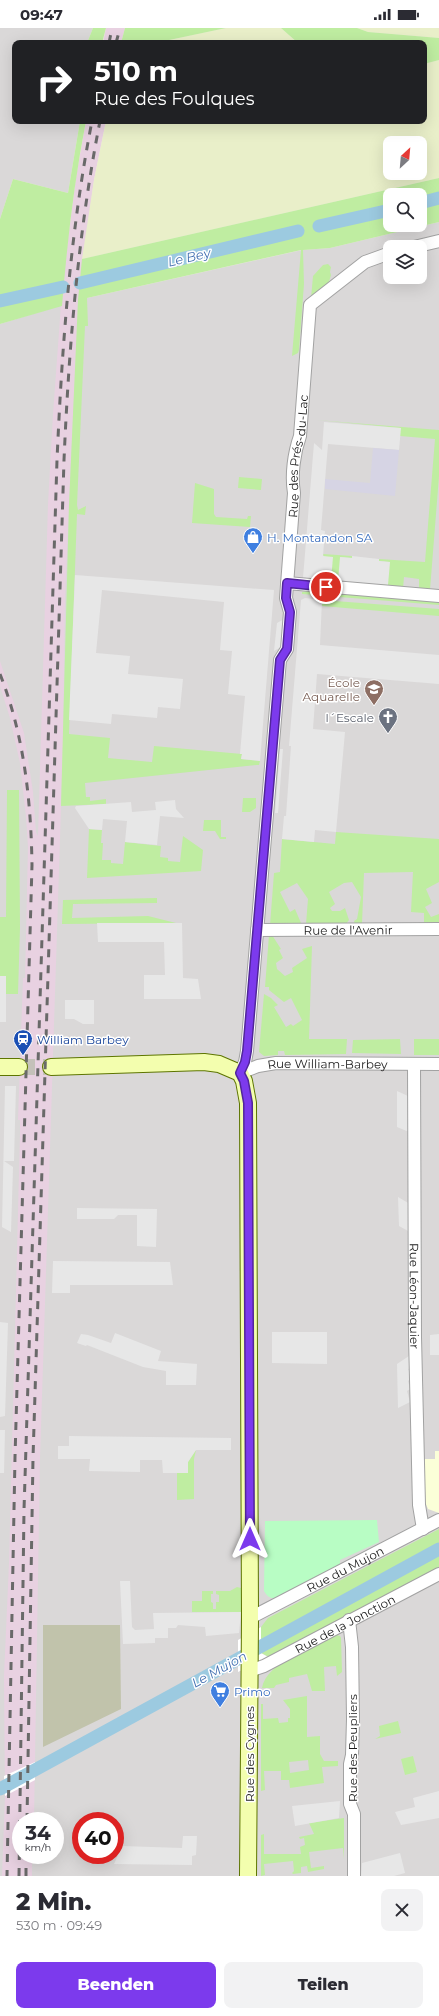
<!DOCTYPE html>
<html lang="de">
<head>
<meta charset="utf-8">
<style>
	body { margin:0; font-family:Montserrat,sans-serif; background:#f2f2f3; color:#2b2b33; height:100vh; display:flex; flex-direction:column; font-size:15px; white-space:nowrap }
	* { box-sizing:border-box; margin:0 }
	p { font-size:13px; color:#7c7c81 }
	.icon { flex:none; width:22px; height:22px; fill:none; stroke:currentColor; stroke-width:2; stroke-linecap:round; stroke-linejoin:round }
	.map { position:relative; height:1848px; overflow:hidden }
	.details { display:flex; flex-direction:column; background:#fff; flex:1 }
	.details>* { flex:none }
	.hud { position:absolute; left:12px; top:12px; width:415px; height:84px; border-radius:8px; box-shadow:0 4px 16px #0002; background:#202124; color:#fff; overflow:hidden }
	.needle { width:26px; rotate:26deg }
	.buttons { position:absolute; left:383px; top:108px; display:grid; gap:8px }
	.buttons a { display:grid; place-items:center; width:44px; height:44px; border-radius:8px; background:#fff; box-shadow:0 4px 16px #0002; font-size:20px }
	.speed { position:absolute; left:12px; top:1784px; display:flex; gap:8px; font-size:20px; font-weight:700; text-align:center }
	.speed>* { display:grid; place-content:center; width:52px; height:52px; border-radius:50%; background:#fff; box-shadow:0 4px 16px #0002; line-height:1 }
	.speed small { font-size:10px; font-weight:400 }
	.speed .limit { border:6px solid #d22; background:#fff; color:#111 }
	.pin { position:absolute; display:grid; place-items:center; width:34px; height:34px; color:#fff; margin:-17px; border:2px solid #fff; border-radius:50%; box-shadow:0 1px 4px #0007 }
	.me { position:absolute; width:44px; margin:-22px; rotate:0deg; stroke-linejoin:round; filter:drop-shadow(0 0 3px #0008) }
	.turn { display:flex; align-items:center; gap:14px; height:84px; padding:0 16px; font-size:18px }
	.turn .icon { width:52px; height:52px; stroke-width:2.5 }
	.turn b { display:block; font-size:28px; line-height:34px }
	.round { display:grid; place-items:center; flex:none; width:42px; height:42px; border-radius:8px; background:#f2f2f3 }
	.summary { display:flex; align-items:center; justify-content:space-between; height:68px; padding:0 16px }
	h1 { font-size:24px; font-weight:800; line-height:30px }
	.action { display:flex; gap:8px; margin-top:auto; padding:8px 16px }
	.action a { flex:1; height:46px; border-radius:8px; background:#7c3aed; color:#fff; font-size:16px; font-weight:800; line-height:46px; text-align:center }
	.action a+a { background:#f2f2f3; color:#2b2b33 }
	.status { display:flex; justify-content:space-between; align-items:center; height:28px; padding:0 20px; background:#fff; direction:ltr }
	.status svg { height:11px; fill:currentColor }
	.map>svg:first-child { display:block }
</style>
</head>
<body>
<div class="status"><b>09:47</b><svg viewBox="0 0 49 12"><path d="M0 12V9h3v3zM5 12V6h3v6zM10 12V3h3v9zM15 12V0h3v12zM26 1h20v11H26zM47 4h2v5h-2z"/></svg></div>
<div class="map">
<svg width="439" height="1848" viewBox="0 0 439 1848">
	<rect width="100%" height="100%" fill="#eeebe0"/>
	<!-- residential -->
	<path fill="#dad8d8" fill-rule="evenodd" d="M0,0h93l-6,15h-72v78h65l-12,72 -55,-14 -13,40z
		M439,194v1654h-439v-1552l78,-24 224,-50 28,-2zM390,219h30v30h-30zM21,1793h34v34h-34zM81,1793h34v34h-34z"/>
	<!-- industrial -->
	<path fill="#e8d1e1" d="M106,0h19l-4,15h-18z
		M86,93h20l-12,59 -14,103 -7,132 -8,184 -2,147 -23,712 -6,363h-13v34h13v5h-2v16h-30l3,-80 -1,-120 5,-113 11,-429v-14h-2l5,-142h2l3,-131 -2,-30 -6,-54 -10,-45 -10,-32v-25l24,72 9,59 3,40 2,4 10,-332 5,-90 10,-137 13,-100z"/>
	<!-- education -->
	<path fill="#fbffd8" d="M435,1423h4v62l-11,-4 -3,-7v-43h10z"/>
	<!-- construction -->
	<path fill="#c1c3ab" d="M43,1597h77l1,84 -78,38z"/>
	<!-- farmland -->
	<path fill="#e9efc9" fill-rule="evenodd" d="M226,0h55l17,15h-143z
		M357,0h82v10l-71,-6z
		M439,32v118l-357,81 12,-79 12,-59h318v-57zM390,115h30v30h-30z"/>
	<!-- grass -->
	<path fill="#bfeda1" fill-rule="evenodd" d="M93,0h13l-4,15h-15z
		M125,0h101l-71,15h-34z
		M281,0h76l11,4 71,6v22l-15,4v-21h-126z
		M80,93h6c-12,61 -19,123 -24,185l-62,18v-105l13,-40 55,14z
		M439,150v44l-109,26 -27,2 1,34 -5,66 -1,3 -6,3 9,-106 -214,48 1,28h-3l-8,179 1,5 8,-4 -1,9 -8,-1 -8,220 41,4 -2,20 44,4 2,-16 88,8 -1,5 19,2 -1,4h-2l-172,18 1,14h4v4l16,-2v5l-45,2 8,-301 9,-205 4,-41zM390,167h30v30h-30z
		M323,237l5,-1 3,3 -1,5 1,3 -3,10 -17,13 2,-22z
		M317,392l122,10v46l-9,114 -11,-1v-10l-15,-2 -1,12 -27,-3 14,-24 -11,-1v-2l46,3 10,-123 -35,-3v-8z
		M239,449l23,2 -1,11 -23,-2z
		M195,455l19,6v25l2,3 31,2 1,-3h3l-1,11 -58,-4z
		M323,526l29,2v2l-12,-1 10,27 -29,-3v-2l10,1z
		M307,563l132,11v3l-137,-11v-2z
		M322,572l117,9v7l-117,-10z
		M7,762h12l1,138 -2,66h-12v-18h-6v-59h6z
		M243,770h13v10l-6,4h-8z
		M204,792h17v17h5v2h-6l-5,-8h-12z
		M89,801l13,1 -1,13h2l-1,17h9v3l12,1 2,-22 36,4 -1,11 8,1v3l12,1 3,-26 20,14 -2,21 -114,7z
		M336,804l103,7v43l-13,7 6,14 -7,4 6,10 8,-3v10h-15v-11l-13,-1 2,-40 -49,1 -2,51 -7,1 -1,-4 3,-2 4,-22 -9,-15 -8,1 -15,9 6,12 -5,4 2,3h8l5,-3 4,12 -4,5 -39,-1 2,-25 -11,-16 -17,9 10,20 5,-3 6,14 -31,2 4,-52 6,-1 2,-33 53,5z
		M157,870v5l-84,1 -1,14 76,-2 28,7 -114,1 1,-24z
		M269,907h3l9,14 -2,1 4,8 -7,5 1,6 8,7 8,-4 -1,-4 15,-10 -5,-9 10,-3 -3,93h38l-1,15 -61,1 -1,-4h-6v4l-14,1 -5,-4 5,-58 7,4 7,7 -4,2 12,20 5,-3 2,2 9,-6 -11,-22 -7,4 -15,-12v-3h-4z
		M400,1011l1,15 -49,-1 1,-13z
		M414,1011h25v16h-25z
		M196,1422l-2,9v40l-17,1v-27h10l1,-11z
		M439,1501v16l-178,97v-15l7,-9z
		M439,1526v13l-170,90 -8,-4v-3z
		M237,1559l4,1v24h-49v-11h10v-10h11v3h-2v8l2,1v6h3v-7h3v-7l-3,-1v-3h14z
		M334,1606l6,2 1,2 1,34 -5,4 -1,-10 -12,1 1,24h-13l-5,-17 -18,4v4l-13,3 -2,3h-12c4,-25 51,-42 72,-54z
		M307,1668v41l13,-1v18l4,7h14v5l-16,1 2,16 -34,5 -1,-8h-8v-9h-17l1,19 -4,1v-87h2v15l15,-1 1,5 9,-1v-4h2v-9l-7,-9zM308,1732l1,10 -19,3 -1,-11z
		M398,1693l3,12 -26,6 5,-3 -1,-10z
		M413,1728l4,16 -12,3 -4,-16z
		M344,1790v41l-1,-11 -34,4 2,16 13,-2v3l-16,3 -1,-6 -6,1v6l-8,1 -1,-1 2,-2 -1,-10 -29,3 1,11 -4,1v-41l3,-1v20h37l-1,-7 5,-2 -1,-7 -4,1 -1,-2 15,-3 -5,-11z"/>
	<!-- park -->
	<path fill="#b8fdc4" d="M377,1492l2,22 -39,18v5l-64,33c-6,1 -9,-2 -12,-7l1,-70z"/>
	<!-- parking -->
	<path fill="#e7e7e7" d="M324,394l77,6 -2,22 -71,-6 -7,86 4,1 -2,25 10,1 -2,23 -10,-1v2l-18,-3 11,-135 8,7z
		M352,528l27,3v2l11,1 -2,23 -11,-1 -1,2 -38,-5 2,-24 12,1z
		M75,547l199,15 -14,171 -19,-2 1,-5h-2l5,-58 -17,-2 4,-43 -12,-1 4,-48 -122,-12 -6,63 34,3 -2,18 55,5 -3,30 -22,-2 -1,11 -45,-4 -1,10 -42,-4z
		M305,570l17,2 -2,45 119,10v29l-122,-10 -4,55 32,3 -9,100 -21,-2 -1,12 -32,-3 2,-23h2l5,-70h-2l12,-146z
		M286,590l-3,28 -9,5 3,-28z
		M280,721h3l-5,64h-3z
		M175,772l1,9 8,9 -24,-2 -3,29 -32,-3 2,-21 -24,-2 -1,11 -13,-1 -14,-21 1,-2 55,-4 1,10 24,-2 -1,-8z
		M97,895h85l1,55 15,1 3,20h-57v-24h21l-1,-33h-66z
		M0,948h6v46h-6z
		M65,972h29v24h-11l-9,-5h-9z
		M5,1058h11l-2,75h-10l9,6 -2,65 -9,-5z
		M397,1063l11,5 1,36 -12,-5z
		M398,1169l12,7v28l-11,-6z
		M77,1180l80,1 -1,38 -19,-1v-31h-19l-4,4h-37z
		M53,1233l117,1 3,23h-103v8h-18z
		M0,1294l8,1 -3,93 -5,1z
		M272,1304h55v32l-55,-1z
		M115,1305l46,18 -3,10 39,3 -1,21h-30v-14l-23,-4 -56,-22 -1,1 -9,-3 4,-9 7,1 23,8z
		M439,1306v21h-9v-20z
		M409,1328l1,12 -2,1 2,4v6l-2,2 2,8 -3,2 3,11 -12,6 -1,-44z
		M0,1402h5l-1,43h-4z
		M69,1408l162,2v12h-35l-8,12v11h-25l-1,-13h-22v12l-51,-1 1,-12h-32v-13h11z
		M120,1553h10l2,46 3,3 19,-1 -1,-16 88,-1 -2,21 -33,3 -1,-9 -27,-2 -2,3h-8v10h-13v5l-32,1z
		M439,1763v27l-38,7 -6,-13 20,-5 -2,-9z
		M340,1773l-1,17 -44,8 -3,-20z
		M183,1808h14l-1,19 -4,1v9l-78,-1 8,-18 60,2z
		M400,1825l5,20 -11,3h-33l1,-13z"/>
	<!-- plaza -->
	<path fill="#d6d4e4" d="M373,420l26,2 -4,46 -70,-7v-10l45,4z"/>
	<!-- pier -->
	<path fill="#fff" d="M261,1599v26l7,4 -30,15v-32z
		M35,1734v18l-30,16 -1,-20z"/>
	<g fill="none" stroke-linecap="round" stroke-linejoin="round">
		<!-- canal -->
		<path stroke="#9ccae0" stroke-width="13" d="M420,175l19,-5
			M319,198l71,-16
			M80,255l218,-52
			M0,273l63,-14
			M0,1761l439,-240"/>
		<!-- secondary-tunnel -->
		<path stroke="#c4c1b9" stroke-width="16" stroke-dasharray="16 8" stroke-linecap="butt" d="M19,1039h32"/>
		<!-- street casing -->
		<g stroke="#a2a2a2" stroke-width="14">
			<g id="street">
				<path d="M414,219l25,-6"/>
				<path d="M287,555l152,13"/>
				<path id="s1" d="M257,902l182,-1"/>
				<path id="s2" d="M414,1036l1,273 4,168 4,24"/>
				<path id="s3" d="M240,1045l5,-11 2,-11 33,-391 7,-11 3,-37 -4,-14 8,-105c-3,-18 0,-40 6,-57l10,-131 55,-43 25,-9"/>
				<path id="s4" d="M240,1045l18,-7 18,-3 163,1"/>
				<path id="s5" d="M250,1590l189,-98"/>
				<path d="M349,1592l3,27 1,72 -1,36 -2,9v40l4,10v62"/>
				<path id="s6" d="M249,1643l15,-5 175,-92"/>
			</g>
		</g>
		<!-- secondary casing -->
		<g stroke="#5d7500" stroke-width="18">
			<path id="secondary" d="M0,1039h19
				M51,1039l153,-5 15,2 21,9 4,8 4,22 2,515 -2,258"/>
		</g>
		<!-- street -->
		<use href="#street" stroke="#fff" stroke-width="12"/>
		<!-- secondary -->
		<use href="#secondary" stroke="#f3feae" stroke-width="16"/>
		<!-- rail -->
		<path stroke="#696969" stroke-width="3" stroke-dasharray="8 8" stroke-linecap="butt" d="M109,15l3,-15
			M116,15l4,-15
			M0,646c24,61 31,126 32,191l-17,592 -8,419
			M27,1793l6,-363 31,-998c5,-114 14,-227 36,-339
			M19,1848l5,-366 33,-1050c5,-113 13,-227 35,-339
			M26,1848v-21"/>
	</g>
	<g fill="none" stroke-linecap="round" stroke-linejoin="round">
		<!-- route casing -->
		<g stroke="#51269a" stroke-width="10">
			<path id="route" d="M250,1511l-2,-436 -4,-22 -4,-8 5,-11 2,-11 33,-391 7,-11 3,-37 -4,-14 1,-15 39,4"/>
		</g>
		<!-- route -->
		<use href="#route" stroke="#7c3aed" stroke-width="7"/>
	</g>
	<!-- icons -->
	<defs>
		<g id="shop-pin" transform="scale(1)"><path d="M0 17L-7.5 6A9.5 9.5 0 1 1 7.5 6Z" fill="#3f7fe0" stroke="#fff"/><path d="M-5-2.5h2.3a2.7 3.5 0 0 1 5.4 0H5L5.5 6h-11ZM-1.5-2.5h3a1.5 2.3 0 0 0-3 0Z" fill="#fff"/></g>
		<g id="school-pin" transform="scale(1)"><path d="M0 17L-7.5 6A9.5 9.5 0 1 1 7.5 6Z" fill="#8d6e63" stroke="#fff"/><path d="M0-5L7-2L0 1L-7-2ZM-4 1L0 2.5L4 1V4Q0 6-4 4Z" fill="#fff"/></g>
		<g id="church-pin" transform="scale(1)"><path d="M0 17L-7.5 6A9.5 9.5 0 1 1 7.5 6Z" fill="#6b7280" stroke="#fff"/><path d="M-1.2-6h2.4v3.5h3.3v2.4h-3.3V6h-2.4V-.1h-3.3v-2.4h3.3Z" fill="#fff"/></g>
		<g id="station-pin" transform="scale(1)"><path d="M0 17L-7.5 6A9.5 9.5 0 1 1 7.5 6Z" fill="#1a4fb4" stroke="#fff"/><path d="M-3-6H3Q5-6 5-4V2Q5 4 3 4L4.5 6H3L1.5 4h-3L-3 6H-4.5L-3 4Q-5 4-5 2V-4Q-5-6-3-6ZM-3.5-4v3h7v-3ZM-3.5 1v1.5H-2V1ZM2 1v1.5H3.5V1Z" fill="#fff"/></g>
		<g id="supermarket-pin" transform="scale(1)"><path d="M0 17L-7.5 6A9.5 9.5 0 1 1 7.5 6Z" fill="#3f7fe0" stroke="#fff"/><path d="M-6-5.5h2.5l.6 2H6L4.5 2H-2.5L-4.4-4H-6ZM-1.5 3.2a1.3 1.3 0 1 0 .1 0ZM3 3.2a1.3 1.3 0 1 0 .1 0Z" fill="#fff"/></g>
	</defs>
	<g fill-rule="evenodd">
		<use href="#shop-pin" x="253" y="509"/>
		<use href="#school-pin" x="374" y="661"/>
		<use href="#church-pin" x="388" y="689"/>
		<use href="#station-pin" x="23" y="1011"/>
		<use href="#supermarket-pin" x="220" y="1663"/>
	</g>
	<g text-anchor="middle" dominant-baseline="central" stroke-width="3" stroke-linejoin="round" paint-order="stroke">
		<!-- street labels -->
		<g font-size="12" fill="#1b1b1b" stroke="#fff">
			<text stroke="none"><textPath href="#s3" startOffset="623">Rue des Prés-du-Lac</textPath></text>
			<text stroke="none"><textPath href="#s1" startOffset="91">Rue de l'Avenir</textPath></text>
			<text stroke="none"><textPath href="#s4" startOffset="89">Rue William-Barbey</textPath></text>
			<text stroke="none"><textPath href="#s2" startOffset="232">Rue Léon-Jaquier</textPath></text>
			<text stroke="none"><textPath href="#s5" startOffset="107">Rue du Mujon</textPath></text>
			<text stroke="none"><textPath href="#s6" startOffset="107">Rue de la Jonction</textPath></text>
			<text transform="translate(352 1720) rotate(-90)">Rue des Peupliers</text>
			<text transform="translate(249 1726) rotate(-90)">Rue des Cygnes</text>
		</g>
		<!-- shop labels -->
		<g font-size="12" fill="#366cbe" stroke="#fff" text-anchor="start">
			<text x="267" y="509">H. Montandon SA</text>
			<text x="234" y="1663">Primo</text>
		</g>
		<!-- education labels -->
		<g font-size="12" fill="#785e54" stroke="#fff" text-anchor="end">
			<text x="360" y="654">École<tspan x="360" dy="14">Aquarelle</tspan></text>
		</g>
		<!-- worship labels -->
		<g font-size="12" fill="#5b616d" stroke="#fff" text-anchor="end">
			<text x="374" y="689">l´Escale</text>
		</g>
		<!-- transit labels -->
		<g font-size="12" fill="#164399" stroke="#fff" text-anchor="start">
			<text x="37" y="1011">William Barbey</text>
		</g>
		<!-- water labels -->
		<g font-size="13" font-style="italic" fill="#426fb1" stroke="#fff">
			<text transform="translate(189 229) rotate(-13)">Le Bey</text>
			<text transform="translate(219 1641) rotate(-29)">Le Mujon</text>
		</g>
	</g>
</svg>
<div class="buttons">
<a><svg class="needle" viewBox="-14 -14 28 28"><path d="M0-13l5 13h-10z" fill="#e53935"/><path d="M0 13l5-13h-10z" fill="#7c7c81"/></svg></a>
<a><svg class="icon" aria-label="search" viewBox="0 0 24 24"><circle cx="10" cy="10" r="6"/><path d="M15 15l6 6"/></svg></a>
<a><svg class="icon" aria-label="layers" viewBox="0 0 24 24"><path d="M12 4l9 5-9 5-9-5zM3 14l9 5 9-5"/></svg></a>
</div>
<div class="speed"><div>34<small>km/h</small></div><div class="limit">40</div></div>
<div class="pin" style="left:326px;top:559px;background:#d93025"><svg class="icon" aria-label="arrive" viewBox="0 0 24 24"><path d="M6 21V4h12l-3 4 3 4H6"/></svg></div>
<svg class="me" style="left:250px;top:1511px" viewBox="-20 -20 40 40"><path d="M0-17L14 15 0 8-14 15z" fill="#7c3aed" stroke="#fff" stroke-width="4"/></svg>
<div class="hud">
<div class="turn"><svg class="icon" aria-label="right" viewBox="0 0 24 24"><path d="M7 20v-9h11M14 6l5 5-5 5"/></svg><div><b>510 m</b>Rue des Foulques</div></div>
</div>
</div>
<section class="details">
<div class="summary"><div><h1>2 Min.</h1><p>530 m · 09:49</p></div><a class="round"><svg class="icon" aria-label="close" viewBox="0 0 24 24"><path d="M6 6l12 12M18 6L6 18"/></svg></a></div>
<div class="action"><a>Beenden</a><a>Teilen</a></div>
</section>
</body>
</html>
